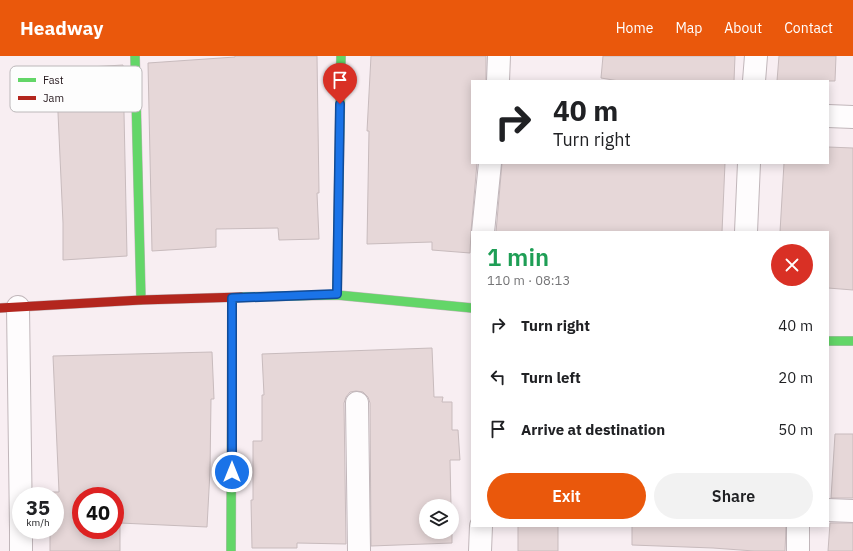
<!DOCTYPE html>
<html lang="en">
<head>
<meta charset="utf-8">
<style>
	body { margin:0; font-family:"IBM Plex Sans",sans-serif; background:#f2f2f2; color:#202124; height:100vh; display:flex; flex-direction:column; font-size:15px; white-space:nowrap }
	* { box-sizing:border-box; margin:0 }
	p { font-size:13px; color:#757577 }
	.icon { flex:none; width:22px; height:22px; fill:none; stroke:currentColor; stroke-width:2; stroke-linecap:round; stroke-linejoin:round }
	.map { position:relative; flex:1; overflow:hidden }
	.drawer { position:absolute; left:471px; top:175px; width:358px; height:296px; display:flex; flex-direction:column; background:#fff; border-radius:0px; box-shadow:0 2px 10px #0003 }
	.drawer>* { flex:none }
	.guide { position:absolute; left:471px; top:24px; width:358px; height:84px; border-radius:0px; box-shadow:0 2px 10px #0003; background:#fff; color:#202124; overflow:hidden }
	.tools { position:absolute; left:419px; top:443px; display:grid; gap:8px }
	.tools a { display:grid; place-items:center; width:40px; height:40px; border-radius:50%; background:#fff; box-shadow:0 2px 10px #0003; font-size:20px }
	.speed { position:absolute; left:12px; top:431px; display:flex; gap:8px; font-size:20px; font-weight:700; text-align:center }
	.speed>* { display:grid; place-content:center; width:52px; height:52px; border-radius:50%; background:#fff; box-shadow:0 2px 10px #0003; line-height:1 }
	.speed small { font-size:10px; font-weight:400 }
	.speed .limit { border:6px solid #d22; background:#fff; color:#111 }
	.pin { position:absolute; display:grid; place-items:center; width:34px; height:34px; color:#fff; margin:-41px -17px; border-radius:50% 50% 50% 0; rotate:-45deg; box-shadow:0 0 4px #0007 }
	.pin .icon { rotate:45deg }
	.me { position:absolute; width:44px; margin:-22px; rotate:0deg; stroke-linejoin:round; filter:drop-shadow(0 0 3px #0008) }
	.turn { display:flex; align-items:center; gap:14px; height:84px; padding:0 16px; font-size:18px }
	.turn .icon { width:52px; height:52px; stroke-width:2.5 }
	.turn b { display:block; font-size:28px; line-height:34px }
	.round { display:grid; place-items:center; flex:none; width:42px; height:42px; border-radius:21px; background:#f2f2f2 }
	.head { display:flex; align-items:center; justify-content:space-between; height:68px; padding:0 16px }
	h1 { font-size:24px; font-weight:600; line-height:30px; color:#1e9e55 }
	.primary-button { display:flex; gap:8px; margin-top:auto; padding:8px 16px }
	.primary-button a { flex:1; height:46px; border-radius:24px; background:#ea580c; color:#fff; font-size:16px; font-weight:600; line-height:46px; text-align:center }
	.primary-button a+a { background:#f2f2f2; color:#202124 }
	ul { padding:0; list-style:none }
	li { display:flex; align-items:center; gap:12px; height:52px; padding:0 16px }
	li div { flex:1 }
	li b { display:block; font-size:15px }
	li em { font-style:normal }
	header { display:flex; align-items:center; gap:24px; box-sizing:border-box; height:56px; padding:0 20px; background:#ea580c; color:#fff }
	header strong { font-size:19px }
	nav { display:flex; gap:22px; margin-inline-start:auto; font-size:14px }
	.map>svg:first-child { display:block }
</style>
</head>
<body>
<header>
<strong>Headway</strong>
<nav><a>Home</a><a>Map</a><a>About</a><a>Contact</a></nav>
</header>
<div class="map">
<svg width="853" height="495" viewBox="0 0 853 495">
	<rect width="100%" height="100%" fill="#f8eef2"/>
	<!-- building -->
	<path fill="#e6d7d8" stroke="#c8bbbd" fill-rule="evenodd" d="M235,0h82l2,137h-2l2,46 -40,1 -1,-12 -62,1v18l-64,4 -4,-188 87,-6z
		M371,0h115v25h-14v82h5l-6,68 -1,22 -38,-3v-8l-65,2 2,-113h-2z
		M603,0h132l-1,25h-115l-18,-3z
		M779,0h57l-1,25h-58z
		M123,9l4,191 -64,4v-37l-7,-154z
		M828,91l25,1v142l-25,-2v-56h-48l4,-69h44z
		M502,107h223l-3,69h-226z
		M432,292l2,49h9l-1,5h10v28h6l2,30h-10l1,46h-25v26h26v11l-81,3 -1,-143 -2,-6 -5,-5 -7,-1 -6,1 -4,5 -2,6 2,141 -49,-1v5h-45l-1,-48h2v-59h9v-46h2l-2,-41z
		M212,296l2,47h-3l-1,72 -3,56 -87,-4v28h-70v-21h5v-34h-5v-4h9l-6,-136zM81,440h34v34h-34z
		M835,378h18v64h-22z
		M830,467h23v28h-25z
		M518,470h40v25h-40z
		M632,470h154l-1,25h-31l-41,-3 -81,-3z"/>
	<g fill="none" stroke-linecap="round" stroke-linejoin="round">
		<!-- street casing -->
		<g stroke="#c1b6ba" stroke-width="24">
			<path id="street" d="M498,25l1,-25
				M754,25l2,-25
				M828,60l25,1
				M483,176l7,-69
				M746,176l3,-69
				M18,251l3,221
				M357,347l2,148
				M828,454l25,1
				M21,474v21
				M480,495l1,-25
				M798,495v-25"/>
		</g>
		<!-- fast casing -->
		<g stroke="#c1b6ba" stroke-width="10">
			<path id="fast" d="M135,0l6,244
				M337,239l4,-239
				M241,241l96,-2 135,13
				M828,285h25
				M231,495l1,-253"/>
		</g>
		<!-- jam casing -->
		<g stroke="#c1b6ba" stroke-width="10">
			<path id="jam" d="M0,252l141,-8 100,-3"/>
		</g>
		<!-- street -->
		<use href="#street" stroke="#fefcfd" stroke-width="22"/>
		<!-- fast -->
		<use href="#fast" stroke="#63d668" stroke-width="9"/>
		<!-- jam -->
		<use href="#jam" stroke="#b3261e" stroke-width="9"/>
	</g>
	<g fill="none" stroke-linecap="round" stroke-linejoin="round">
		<!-- route casing -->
		<g stroke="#114b97" stroke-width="10">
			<path id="route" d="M232,416v-174l105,-4 3,-190"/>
		</g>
		<!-- route -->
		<use href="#route" stroke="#1a73e8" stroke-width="7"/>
	</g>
	<!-- legend -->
	<rect x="10" y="10" width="132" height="46" rx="6" fill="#fdfdfd" stroke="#bcb8ba" stroke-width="1"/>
	<rect x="18" y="22" width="18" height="4" fill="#63d668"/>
	<rect x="18" y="40" width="18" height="4" fill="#b3261e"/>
	<g font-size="11" fill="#24171c">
		<text x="43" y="28">Fast</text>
		<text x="43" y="46">Jam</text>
	</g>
</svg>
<div class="tools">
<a><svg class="icon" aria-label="layers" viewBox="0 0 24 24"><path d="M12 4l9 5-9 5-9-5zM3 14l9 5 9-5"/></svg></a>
</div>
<div class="speed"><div>35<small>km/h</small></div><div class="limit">40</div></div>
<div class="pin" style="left:340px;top:48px;background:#d93025"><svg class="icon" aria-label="arrive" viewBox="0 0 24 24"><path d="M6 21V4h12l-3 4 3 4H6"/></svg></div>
<svg class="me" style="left:232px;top:416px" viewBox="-20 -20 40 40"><circle r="17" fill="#1a73e8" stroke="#fff" stroke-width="3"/><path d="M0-11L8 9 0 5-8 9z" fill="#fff"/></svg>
<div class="guide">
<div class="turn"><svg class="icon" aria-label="right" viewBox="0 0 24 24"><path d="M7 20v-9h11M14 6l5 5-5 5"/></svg><div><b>40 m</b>Turn right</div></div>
</div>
<section class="drawer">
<div class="head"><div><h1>1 min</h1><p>110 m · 08:13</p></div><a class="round" style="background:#d93025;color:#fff"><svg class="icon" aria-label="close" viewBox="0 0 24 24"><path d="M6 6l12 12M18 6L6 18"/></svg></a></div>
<ul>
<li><svg class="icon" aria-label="right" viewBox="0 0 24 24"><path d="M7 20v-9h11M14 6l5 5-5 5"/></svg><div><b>Turn right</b></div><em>40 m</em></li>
<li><svg class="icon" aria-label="left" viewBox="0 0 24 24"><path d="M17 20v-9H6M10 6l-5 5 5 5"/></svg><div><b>Turn left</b></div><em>20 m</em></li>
<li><svg class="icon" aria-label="arrive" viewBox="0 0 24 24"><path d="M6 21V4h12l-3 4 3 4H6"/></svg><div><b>Arrive at destination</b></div><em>50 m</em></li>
</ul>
<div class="primary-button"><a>Exit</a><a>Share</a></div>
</section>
</div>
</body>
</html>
